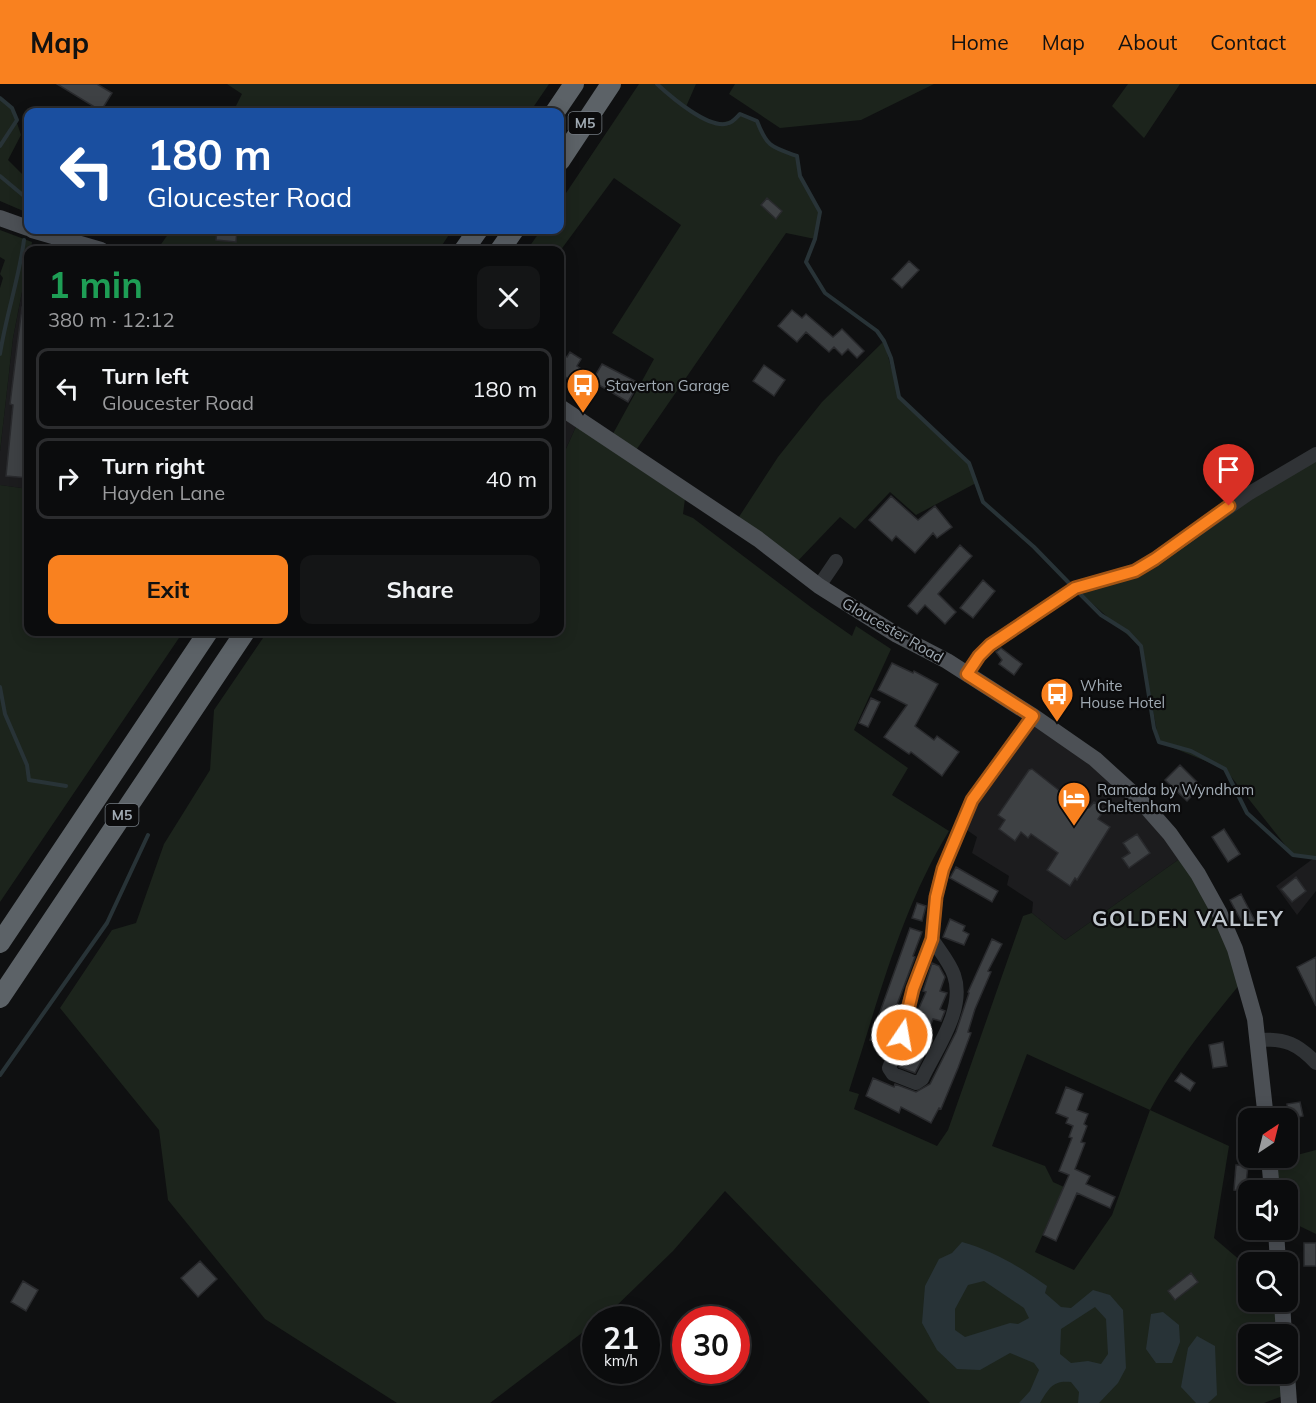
<!DOCTYPE html>
<html lang="en">
<head>
<meta charset="utf-8">
<style>
	body { margin:0; font-family:Mulish,sans-serif; background:#141516; color:#f1f3f6; height:100vh; display:flex; flex-direction:column; font-size:22px; white-space:nowrap }
	* { box-sizing:border-box; margin:0 }
	p { font-size:20px; color:#9a9b9d }
	.icon { flex:none; width:33px; height:33px; fill:none; stroke:currentColor; stroke-width:2; stroke-linecap:round; stroke-linejoin:round }
	.map { position:relative; flex:1; overflow:hidden }
	.panel { position:absolute; left:24px; top:162px; width:540px; height:390px; display:flex; flex-direction:column; background:#0b0c0d; border-radius:12px; box-shadow:0 3px 15px #0003,0 0 0 2px #2b2c2e }
	.panel>* { flex:none }
	.guide { position:absolute; left:24px; top:24px; width:540px; height:126px; border-radius:12px; box-shadow:0 3px 15px #0003,0 0 0 2px #2b2c2e; background:#1a4fa0; color:#fff; overflow:hidden }
	.needle { width:39px; rotate:35deg }
	.tools { position:absolute; left:1238px; top:1024px; display:grid; gap:12px }
	.tools a { display:grid; place-items:center; width:60px; height:60px; border-radius:12px; background:#0b0c0d; box-shadow:0 3px 15px #0003,0 0 0 2px #2b2c2e; font-size:30px }
	.speed { position:absolute; left:582px; top:1222px; display:flex; gap:12px; font-size:30px; font-weight:700; text-align:center }
	.speed>* { display:grid; place-content:center; width:78px; height:78px; border-radius:50%; background:#0b0c0d; box-shadow:0 3px 15px #0003,0 0 0 2px #2b2c2e; line-height:1 }
	.speed small { font-size:15px; font-weight:400 }
	.speed .limit { border:9px solid #d22; background:#fff; color:#111 }
	.pin { position:absolute; display:grid; place-items:center; width:51px; height:51px; color:#fff; margin:-62px -26px; border-radius:50% 50% 50% 0; rotate:-45deg; box-shadow:0 0 6px #0007 }
	.pin .icon { rotate:45deg }
	.me { position:absolute; width:66px; margin:-33px; rotate:12deg; stroke-linejoin:round; filter:drop-shadow(0 0 4px #0008) }
	.turn { display:flex; align-items:center; gap:21px; height:126px; padding:0 24px; font-size:27px }
	.turn .icon { width:78px; height:78px; stroke-width:2.5 }
	.turn b { display:block; font-size:42px; line-height:51px }
	.round { display:grid; place-items:center; flex:none; width:63px; height:63px; border-radius:12px; background:#141516 }
	.head { display:flex; align-items:center; justify-content:space-between; height:102px; padding:0 24px }
	h1 { font-size:36px; font-weight:700; line-height:45px; color:#1e9e55 }
	.primary-button { display:flex; gap:12px; margin-top:auto; padding:12px 24px }
	.primary-button a { flex:1; height:69px; border-radius:12px; background:#f9811f; color:#111; font-size:24px; font-weight:700; line-height:69px; text-align:center }
	.primary-button a+a { background:#141516; color:#f1f3f6 }
	ul { padding:0; list-style:none }
	li { display:flex; align-items:center; gap:18px; height:81px; margin:0 12px 9px; padding:0 12px; border:3px solid #2b2c2e; border-radius:12px }
	li div { flex:1 }
	li b { display:block; font-size:22px }
	li em { font-style:normal }
	header { display:flex; align-items:center; gap:36px; box-sizing:border-box; height:84px; padding:0 30px; background:#f9811f; color:#111 }
	header strong { font-size:28px }
	nav { display:flex; gap:33px; margin-inline-start:auto; font-size:21px }
	.map>svg:first-child { display:block }
</style>
</head>
<body>
<header>
<strong>Map</strong>
<nav><a>Home</a><a>Map</a><a>About</a><a>Contact</a></nav>
</header>
<div class="map">
<svg width="1316" height="1319" viewBox="0 0 1316 1319">
	<rect width="100%" height="100%" fill="#0f1011"/>
	<!-- built -->
	<path fill="#1c1c1e" d="M28,177v228l-28,-4v-34l13,-113z
		M560,323l19,13 -19,42z
		M1033,632l62,43 90,96 -120,85 -33,-27 1,-11 -26,-17 2,-9 -37,-23 5,-16 -16,-11z
		M1314,774h2v33l-19,24 -21,-29z"/>
	<!-- green -->
	<path fill="#1c241c" fill-rule="evenodd" d="M227,0h322l-19,28h-297l9,-18z
		M639,0h57l-11,25c22,9 34,22 55,5l17,7c10,26 14,26 40,35l3,20 20,36 -5,27 -29,-6 -154,223 54,35 -3,23 10,4 119,90 40,28 4,-10 35,23 -37,81 54,38 -16,27 57,36c-49,80 -71,171 -100,260l10,3 -5,15 83,37 11,-16 75,-214 9,-3 33,27 120,-85 60,123c-35,43 -69,83 -95,132l79,36 -15,92 34,29v35h34l2,33h-36v39h39l1,20 -24,9h-334l-205,-212 -52,60 -63,61 -10,8h-4l-1,3 -105,80h-93l-132,-84 -97,-119 -9,-70 -99,-122 52,-78 24,-7 28,-79 46,-74 4,-60 53,-78h293v-170l19,-42 30,21 45,-82 -42,-26 69,-108 -67,-47 -54,73 -33,-1 14,-20h19v-28zM1027,970l123,56 -38,105 -38,55 -39,-18 29,-65 -11,-5 -8,-16 -53,-20zM1190,1189l8,9 -22,18 -8,-9z
		M735,0h199l-73,36 -81,8 -51,-34z
		M1128,0h52l-36,54 -32,-32z
		M0,14l12,10 9,27 -13,25 20,20v33l-28,-12z
		M0,146l32,12 -1,8h-3v11l-15,77 -13,113v-163l3,-10 -3,-4 5,-14 -5,-3z
		M171,146h281l-13,20h-282z
		M884,257l15,56 70,66 7,20 -60,32 -26,-23 -35,37 -15,-12 -48,50 -57,-44 43,-66 44,-55z
		M1316,371v403l-23,-3 -68,-86 -66,-27 -18,-95 -66,-59 60,-17z
		M0,401l28,4v143h155l-183,270z
		M1316,1066v84l-29,-14v-29h-15l-2,-29z"/>
	<!-- water -->
	<path fill="#283337" fill-rule="evenodd" d="M962,1158c32,9 58,25 85,44l-2,7 16,14 10,1 22,-18 17,5 13,15 3,58 -8,15 -19,20h-21l1,-11 -8,-10c-18,-2 -22,6 -31,21h-21l11,-12 9,-21 -5,-7 -24,-10 -30,17 -23,-1 -20,-19 -15,-27 3,-37 14,-27 13,-6zM984,1197l40,27 5,10 -11,6 -8,-1 -45,14 -10,-7v-21l13,-24zM1095,1223l11,12 2,35 -7,10 -13,-3 -17,2 -11,-9 1,-25z
		M1163,1228l16,13 1,17 -8,21h-16l-10,-14 5,-35z
		M1197,1252l18,10 2,49 -9,8h-12l-15,-16 7,-39z"/>
	<g fill="none" stroke-linecap="round" stroke-linejoin="round">
		<!-- stream -->
		<path stroke="#283337" stroke-width="4" d="M657,0c13,12 53,47 72,39 4,-1 8,-6 11,-9l17,7c10,26 14,26 40,35l3,20 20,36 -5,27 -9,23 19,31 52,38 7,10 7,17 8,39 70,66 14,39 51,45 35,36
			M0,14l12,10 5,12 -17,26
			M0,92l24,20 3,16
			M0,270c6,-39 19,-75 24,-114
			M1080,510l21,21 27,17 13,14 13,82 5,14 32,9 34,18 22,44 46,42 23,3
			M0,603l5,27 22,51 2,15 37,6
			M0,991l107,-152 41,-88"/>
	</g>
	<!-- building -->
	<path fill="#3e4144" stroke="#292a2d" stroke-width="1.5" d="M57,0h40l15,9 -11,18z
		M767,114l15,13 -6,8 -15,-14z
		M217,146h20l-1,12 -20,-2z
		M909,177l10,9 -17,18 -10,-9z
		M22,223l6,1v170l-22,-2 7,-71 -3,-1z
		M792,226l10,8 4,-4 27,23 9,-8 22,22 -7,7 -9,-9 -6,6 -8,-8 -5,5 -23,-20 -9,10 -19,-16z
		M560,268l7,5 3,-5 11,7 -4,7 10,7 -9,13 -18,-13z
		M602,280l37,19 -11,19 -36,-21z
		M764,281l21,15 -11,16 -21,-15z
		M891,412l27,24 17,-14 17,21 -15,11 -4,-5 -18,20 -19,-17 -4,5 -23,-21z
		M960,461l12,11 -34,38 18,18 -11,12 -20,-19 -8,9 -9,-8z
		M983,496l12,11 -22,27 -13,-10z
		M1001,564l21,16 -8,11 -15,-11 3,-4 -6,-8z
		M892,579l21,10 1,-2 24,13 -23,42 19,14 3,-4 22,16 -17,24 -31,-24 -2,2 -25,-17 23,-32 -29,-15z
		M871,614l9,4 -12,25 -9,-4z
		M1180,681l21,21 -14,15 -22,-21z
		M1032,685l38,30 2,-3 17,12 5,-6 11,7 -7,10 12,8 -33,53 -2,-2 -5,8 -23,-16 11,-17 -27,-19 -3,4 -7,-6 -6,9 -16,-12 6,-9 -7,-5 31,-45z
		M1224,745l16,25 -12,8 -16,-25z
		M1137,750l13,19 -21,15 -7,-10 8,-5 -7,-10z
		M956,783l42,24 -6,11 -42,-24z
		M1296,793l10,14 -14,11 -11,-13z
		M1241,810l15,29 -11,5 -15,-28z
		M917,819l9,3 -4,15 -10,-3z
		M950,835l15,7 -2,5 6,3 -5,11 -21,-8z
		M910,844l12,4 -9,24 2,1 -20,53 2,1 -4,21 -5,15 -18,-7z
		M992,855l10,5 -14,27 3,1 -16,37 -7,23 3,1 -13,35 -17,41 -2,-1 -8,15 -30,-16 -2,6 -33,-17 7,-18 21,9 1,-3 21,8 14,-8 26,-52 13,-39 -1,-1z
		M1316,873v49l-19,-39z
		M932,879l7,3 6,11 -5,14 7,2 -7,16 5,2 -4,10 -8,-2 -12,31 5,2 -11,21 -16,-6 11,-29 5,-21 11,-25 -3,-1z
		M1223,958l4,24 -14,2 -4,-23z
		M1181,989l14,10 -5,8 -15,-10z
		M1066,1003l17,7 -6,16 11,4 -4,10 3,2 -6,16 4,1 -10,26 15,7 -4,8 29,13 -5,11 -33,-15 -21,48 -13,-6 26,-60 -10,-4 13,-33 -3,-1 4,-11 -7,-3 2,-5 -12,-5z
		M1300,1018l3,14 -13,3 -3,-15z
		M1236,1081l12,1 -3,25 -11,-1z
		M1304,1159h12v23h-12z
		M200,1177l17,18 -19,18 -17,-19z
		M1191,1189l7,9 -23,18 -7,-9z
		M23,1197l15,9 -12,21 -15,-9z"/>
	<g fill="none" stroke-linecap="round" stroke-linejoin="round">
		<!-- minor -->
		<path stroke="#303336" stroke-width="14" d="M819,502l17,-25
			M967,590l12,-18 11,-11 85,-57 60,-17 20,-12 93,-65 68,-40
			M932,855c7,11 18,24 22,36 12,34 -18,74 -32,104l-6,4 -23,-9 -4,-6 13,-33 5,-26 13,-39 12,-31 4,-42 7,-28 29,-69 61,-84
			M1259,956c26,-2 39,4 57,23"/>
		<!-- major -->
		<path stroke="#4c5055" stroke-width="16" d="M0,134l28,10
			M32,146l69,20
			M560,323l198,132 61,47 78,49 50,26 86,55 62,43 45,41 30,34 28,40 21,38 16,37 20,70 11,100
			M1269,1074l3,33
			M1276,1146l2,33
			M1282,1218l2,33
			M1287,1290l2,29"/>
		<!-- highway -->
		<path stroke="#5c6267" stroke-width="20" d="M555,28l19,-28
			M560,77l51,-77
			M464,166l14,-20
			M500,166l14,-20
			M0,859l208,-311
			M0,914l245,-366"/>
	</g>
	<g fill="none" stroke-linecap="round" stroke-linejoin="round">
		<!-- route casing -->
		<g stroke="#a25414" stroke-width="15">
			<path id="route" d="M902,951l11,-46 19,-50 4,-42 7,-28 29,-69 61,-84 -66,-42 12,-18 11,-11 85,-57 60,-17 20,-12 74,-53"/>
		</g>
		<!-- route -->
		<use href="#route" stroke="#f9811f" stroke-width="10"/>
	</g>
	<!-- icons -->
	<defs>
		<g id="bus-pin" transform="scale(1.725)"><path d="M0 17L-7.5 6A9.5 9.5 0 1 1 7.5 6Z" fill="#f9811f" stroke="#0b0b0c"/><path d="M-5-6H5V4H4V6H2V4H-2V6H-4V4H-5ZM-3.5-4V0h7V-4ZM-3.5 1.2v1.5H-2V1.2ZM2 1.2v1.5H3.5V1.2Z" fill="#fff"/></g>
		<g id="hotel-pin" transform="scale(1.725)"><path d="M0 17L-7.5 6A9.5 9.5 0 1 1 7.5 6Z" fill="#f9811f" stroke="#0b0b0c"/><path d="M-6-4.5h1.5V1H6V5H4.5V3h-9V5H-6ZM-4 0a1.8 1.8 0 1 1 3.6 0ZM.5 0V-2.5h3Q6-2.5 6 0Z" fill="#fff"/></g>
	</defs>
	<g fill-rule="evenodd">
		<use href="#bus-pin" x="583" y="301"/>
		<use href="#bus-pin" x="1057" y="610"/>
		<use href="#hotel-pin" x="1074" y="714"/>
	</g>
	<g text-anchor="middle" dominant-baseline="central" stroke-width="4.5" stroke-linejoin="round" paint-order="stroke">
		<!-- shield labels -->
		<g fill="#0b0b0c" stroke="#737a81" stroke-width="1.5">
			<rect x="568.5" y="28" width="33" height="22" rx="4.5"/>
			<rect x="105.5" y="720" width="33" height="22" rx="4.5"/>
		</g>
		<g font-size="14" font-weight="bold" fill="#a0aab3">
			<text x="585" y="39">M5</text>
			<text x="122" y="731">M5</text>
		</g>
		<!-- poi labels -->
		<g font-size="15" fill="#a0aab3" stroke="#0b0b0c" text-anchor="start">
			<text x="606" y="301">Staverton Garage</text>
			<text x="1080" y="601">White<tspan x="1080" dy="17">House Hotel</tspan></text>
			<text x="1097" y="705">Ramada by Wyndham<tspan x="1097" dy="17">Cheltenham</tspan></text>
		</g>
		<!-- street labels -->
		<g font-size="15" fill="#a0aab3" stroke="#0b0b0c">
			<text transform="translate(893 546) rotate(30)">Gloucester Road</text>
		</g>
		<!-- district labels -->
		<g font-size="21" font-weight="bold" letter-spacing="1.5" fill="#c1c8cf" stroke="#0b0b0c">
			<text x="1188" y="834">GOLDEN VALLEY</text>
		</g>
	</g>
</svg>
<div class="tools">
<a><svg class="needle" viewBox="-14 -14 28 28"><path d="M0-13l5 13h-10z" fill="#e53935"/><path d="M0 13l5-13h-10z" fill="#9a9b9d"/></svg></a>
<a><svg class="icon" aria-label="sound" viewBox="0 0 24 24"><path d="M4 9h4l5-4v14l-5-4H4zM17 9q2 3 0 6"/></svg></a>
<a><svg class="icon" aria-label="search" viewBox="0 0 24 24"><circle cx="10" cy="10" r="6"/><path d="M15 15l6 6"/></svg></a>
<a><svg class="icon" aria-label="layers" viewBox="0 0 24 24"><path d="M12 4l9 5-9 5-9-5zM3 14l9 5 9-5"/></svg></a>
</div>
<div class="speed"><div>21<small>km/h</small></div><div class="limit">30</div></div>
<div class="pin" style="left:1229px;top:422px;background:#d93025"><svg class="icon" aria-label="arrive" viewBox="0 0 24 24"><path d="M6 21V4h12l-3 4 3 4H6"/></svg></div>
<svg class="me" style="left:902px;top:951px" viewBox="-20 -20 40 40"><circle r="17" fill="#f9811f" stroke="#fff" stroke-width="3"/><path d="M0-11L8 9 0 5-8 9z" fill="#fff"/></svg>
<div class="guide">
<div class="turn"><svg class="icon" aria-label="left" viewBox="0 0 24 24"><path d="M17 20v-9H6M10 6l-5 5 5 5"/></svg><div><b>180 m</b>Gloucester Road</div></div>
</div>
<section class="panel">
<div class="head"><div><h1>1 min</h1><p>380 m · 12:12</p></div><a class="round"><svg class="icon" aria-label="close" viewBox="0 0 24 24"><path d="M6 6l12 12M18 6L6 18"/></svg></a></div>
<ul>
<li><svg class="icon" aria-label="left" viewBox="0 0 24 24"><path d="M17 20v-9H6M10 6l-5 5 5 5"/></svg><div><b>Turn left</b><p>Gloucester Road</p></div><em>180 m</em></li>
<li><svg class="icon" aria-label="right" viewBox="0 0 24 24"><path d="M7 20v-9h11M14 6l5 5-5 5"/></svg><div><b>Turn right</b><p>Hayden Lane</p></div><em>40 m</em></li>
</ul>
<div class="primary-button"><a>Exit</a><a>Share</a></div>
</section>
</div>
</body>
</html>
